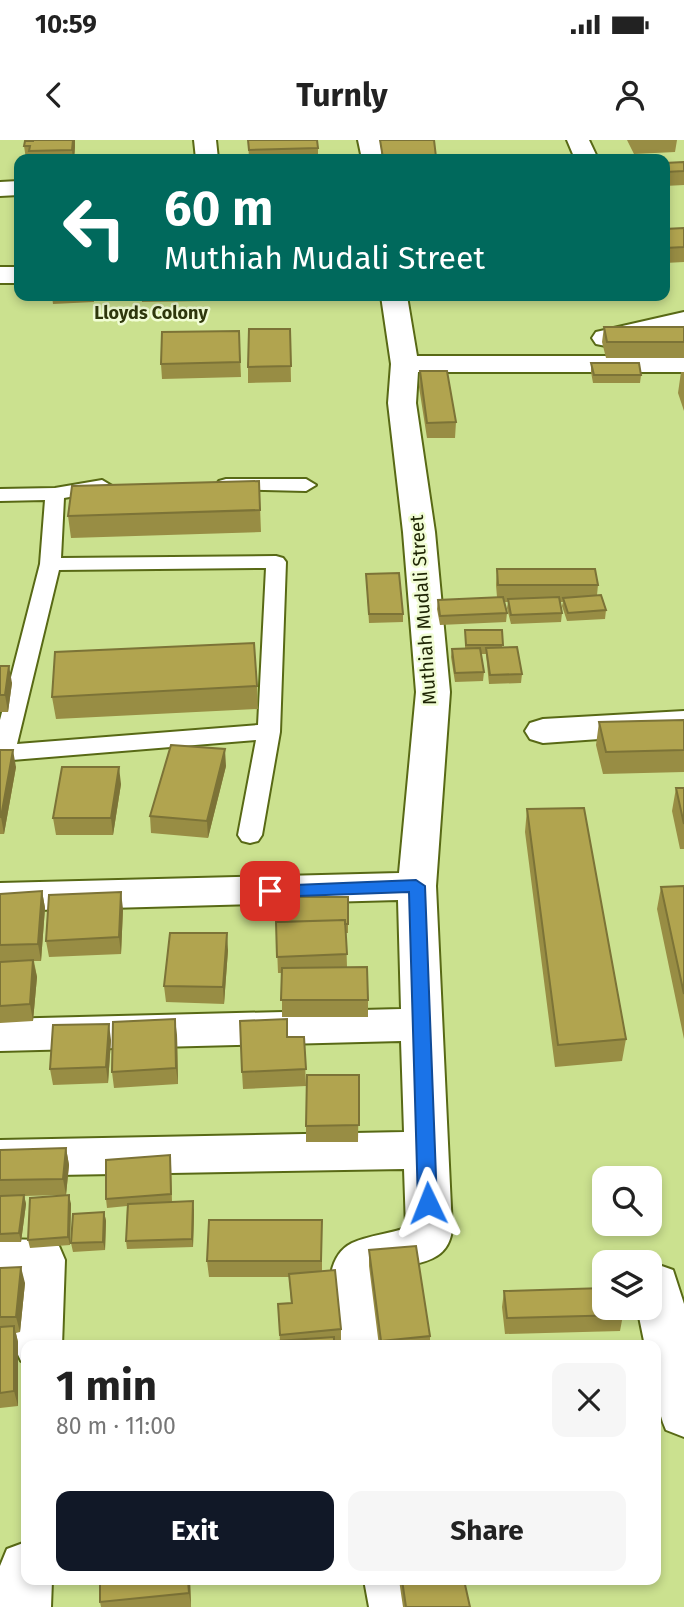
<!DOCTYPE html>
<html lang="en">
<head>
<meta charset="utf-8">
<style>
	body { margin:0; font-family:"Fira Sans",sans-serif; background:#f6f6f6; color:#222; height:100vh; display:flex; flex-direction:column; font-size:26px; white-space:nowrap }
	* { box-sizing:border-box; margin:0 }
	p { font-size:23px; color:#767676 }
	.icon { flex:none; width:38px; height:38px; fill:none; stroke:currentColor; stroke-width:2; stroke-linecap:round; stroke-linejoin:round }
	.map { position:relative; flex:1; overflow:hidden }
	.panel { position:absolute; left:21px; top:1200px; width:640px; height:245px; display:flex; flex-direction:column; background:#fff; border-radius:14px; box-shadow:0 4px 10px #0003 }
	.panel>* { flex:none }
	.hud { position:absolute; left:14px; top:14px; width:656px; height:147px; border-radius:14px; box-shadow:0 4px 10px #0003; background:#00695c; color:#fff; overflow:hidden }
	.buttons { position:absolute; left:592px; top:1026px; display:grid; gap:14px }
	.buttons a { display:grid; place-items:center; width:70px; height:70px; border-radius:14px; background:#fff; box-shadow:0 4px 10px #0003; font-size:35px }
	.pin { position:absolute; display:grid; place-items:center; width:60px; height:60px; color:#fff; margin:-30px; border-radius:14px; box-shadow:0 4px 10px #0006 }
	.me { position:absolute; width:77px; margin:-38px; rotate:358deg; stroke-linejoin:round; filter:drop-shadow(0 0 5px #0008) }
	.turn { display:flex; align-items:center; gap:24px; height:147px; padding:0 35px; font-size:32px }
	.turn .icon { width:91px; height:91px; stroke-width:2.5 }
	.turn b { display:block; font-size:49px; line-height:60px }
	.round { display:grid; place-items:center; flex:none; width:74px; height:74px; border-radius:14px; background:#f6f6f6 }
	.overview { display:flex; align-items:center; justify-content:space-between; height:119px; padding:0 35px }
	h1 { font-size:42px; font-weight:700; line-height:52px }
	.cta { display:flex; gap:14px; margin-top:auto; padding:14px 35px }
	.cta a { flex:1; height:80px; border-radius:14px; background:#111827; color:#fff; font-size:28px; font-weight:700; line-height:80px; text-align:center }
	.cta a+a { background:#f6f6f6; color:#222 }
	.status { display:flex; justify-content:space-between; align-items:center; height:49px; padding:0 35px; background:#fff; direction:ltr }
	.status svg { height:19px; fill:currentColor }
	header { display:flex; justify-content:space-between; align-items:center; height:91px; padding:0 35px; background:#fff; font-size:32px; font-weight:700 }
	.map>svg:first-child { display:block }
</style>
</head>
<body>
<div class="status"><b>10:59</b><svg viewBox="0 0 49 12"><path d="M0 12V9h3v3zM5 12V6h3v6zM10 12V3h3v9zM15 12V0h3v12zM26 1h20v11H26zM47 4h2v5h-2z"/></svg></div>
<header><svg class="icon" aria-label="back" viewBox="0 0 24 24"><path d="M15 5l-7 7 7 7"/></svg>Turnly<svg class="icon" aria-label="person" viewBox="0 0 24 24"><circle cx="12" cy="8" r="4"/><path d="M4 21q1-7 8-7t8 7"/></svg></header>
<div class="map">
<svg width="684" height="1467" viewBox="0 0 684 1467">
	<rect width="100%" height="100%" fill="#cbe18f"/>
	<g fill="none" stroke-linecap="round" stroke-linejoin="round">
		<!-- service casing -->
		<g stroke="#586915" stroke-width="4">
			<path id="service" d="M226,339h80l10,6 -10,6 -87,-2 -3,-4 3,-4z
				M102,340l10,6 -3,4 -45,8 -3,60 215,-2 7,2 3,4 -6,170 -18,103 -4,6 -8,2 -8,-2 -4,-6 18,-95 -256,21v-41l40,-156 5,-64 -45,1v-12l55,-1zM266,428l-8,157 -241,19 42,-174z"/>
		</g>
		<!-- minor casing -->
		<g stroke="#586915" stroke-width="4">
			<path id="minor" d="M194,0h22l2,19h-22z
				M358,0h22l4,19h-22z
				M567,0h22l9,19h-23z
				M19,41v14l-19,1v-14z
				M0,127h19v16h-19z
				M381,156h26l10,60h267v16h-266l-2,31 19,129 15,160 -14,194 16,343c-4,41 -47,31 -74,47l4,70h-48c-2,-31 -16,-86 18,-103 18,-8 37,-9 54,-15l-2,-59 -404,7v-36l404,-8 -3,-91 -401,10v-32l401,-10 -3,-109 -398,11v-28l399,-10 17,-181 -13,-160 -15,-129 3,-39z
				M684,172v16l-78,18 -10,-2 -4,-6 4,-6z
				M684,571v22l-141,10 -13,-4 -5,-8 5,-8 13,-4z
				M0,1099l42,1 17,6 6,14 -3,86h-36v17l-5,-2 -7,-15 3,-66 -17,-1z
				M656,1124l17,6 11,34v133l-18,-7c-12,-27 -10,-54 -10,-84h-11l-8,-39h12v-40z
				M26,1402v38h26l-1,27h-51v-41l7,-17z
				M364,1440h54l5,27h-54z"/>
		</g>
		<!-- service -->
		<use href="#service" fill="#fff" fill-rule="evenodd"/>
		<!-- minor -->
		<use href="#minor" fill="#fff" fill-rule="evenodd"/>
	</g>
	<!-- wall -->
	<path fill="#988d44" d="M33,0h42v7l-1,12h-48l-2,-13z
		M248,0l70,8v11h-69z
		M380,0h54l2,19h-54z
		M627,0h50l-2,12 -41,2z
		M684,22v23l-19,1v-23z
		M19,84v24h-1l-2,-14z
		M684,88v34l-19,1v-34z
		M52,156h42v6l-41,2z
		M141,156h62v5l-61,1z
		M604,187h80v31h-78l-4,-16z
		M290,189l1,53 -43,1v-16z
		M239,191l2,46 -79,2 -1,-15z
		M591,223l50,12 -1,8h-47l-2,-11z
		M420,231l36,51 -1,16h-28l-8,-51z
		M681,232h3v39l-6,-18z
		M259,341l2,51 -190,6 -3,-22z
		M497,429l101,16 -1,10 9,15 -1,9 -38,2 -5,-15 1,-4h-3l2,11 -1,9 -50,2 -4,-16 1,-6h-4l3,11 -1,9 -66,3 -3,-16 1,-9 59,-3 -1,-12z
		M366,434l37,40v8l-34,1z
		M465,490h37v18l20,26 -1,9 -32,1 -3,-30h-5l3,18 -1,9 -28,1 -4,-25 1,-8 13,-1z
		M0,526l12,17 -4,29h-8z
		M257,546l1,23 -202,10 -4,-22z
		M684,580v52l-81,2 -7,-29 3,-23z
		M0,610l16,17 -12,67h-4z
		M226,626l-18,72 -57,-5 -1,-17z
		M121,644l-8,51h-57l-3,-17z
		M676,648h8v61h-4l-8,-38z
		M527,669l99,230 -4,22 -67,6 -30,-235z
		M684,746v153l-27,-130 4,-22z
		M42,751l3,17 -4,53h-7l3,16 -4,44 -33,2v-129z
		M348,757v36h-2l1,34 21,33v17h-86v-44h-4l-2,-51h6z
		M123,769l-2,45 -72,3 -3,-16z
		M228,810l-4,54 -58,-2 -2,-16z
		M177,895l1,49 -64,4 -2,-16z
		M287,897h17l2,49 53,-11 -1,67h-52v-56l-63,3 -1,-17z
		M111,900l-3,43 -55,2 -3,-16z
		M66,1008l3,17 -3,30 5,9 -1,41 -40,3 -2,-8 35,-45 -39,1 2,8 -5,38h-21v-92z
		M171,1024l1,38 22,8 -1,37 -66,2 -1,-8 1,-35 -20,2 -1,-9z
		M104,1072l2,9 -1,29 -32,2 -2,-9z
		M322,1080v51l19,58v16h-7l-54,-4 -2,-37 13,-1 -2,-26h-80l-2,-16z
		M369,1110l61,86v10h-51l-10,-80z
		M0,1128l25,15 -5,49 -4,1 2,9v64l-18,2z
		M504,1151l119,24 -3,16 -115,3 -3,-27z
		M100,1440h90l1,27h-90l-1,-5z
		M399,1440h65l6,27h-67z"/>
	<!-- shaded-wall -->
	<path fill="#7c7337" d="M73,0h2v7l-1,12h-1l-1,-9z
		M9,526l3,17 -4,29 -3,-17z
		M225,609l1,17 -18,72 -1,-17z
		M13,610l3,17 -12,67 -3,-17z
		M119,627l2,17 -8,51 -2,-17z
		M42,751l3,17 -4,53 -3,-17z
		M121,752l2,17 -2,45 -2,-17z
		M227,793l1,17 -4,54 -1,-17z
		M33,820l4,17 -4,44 -3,-17z
		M175,879l2,16 1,49 -2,-16z
		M109,884l2,16 -3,43 -2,-16z
		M66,1008l3,17 -3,30 -3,-16z
		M24,1055l2,9 -5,38 -2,-9z
		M69,1055l2,9 -1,41 -2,-8z
		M193,1061l1,9 -1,37 -1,-8z
		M104,1072l2,9 -1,29 -2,-8z
		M21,1127l4,16 -5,49 -4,-15z
		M14,1186l4,16v64l-4,-15z
		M188,1440h2l1,27 -2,-14z"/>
	<!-- building -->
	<path fill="#b1a44f" stroke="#7c7337" stroke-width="2" d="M33,0h40l-1,10 -43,1 1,-5h-6l1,-5h8z
		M248,0h69l1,8 -69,2z
		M380,0h54l2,17 -53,1z
		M648,17l1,2h-52z
		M684,22v9l-19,1v-9z
		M17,84h2v10h-3z
		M684,88v19l-19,1v-19z
		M604,187h80v15h-77z
		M249,189h41l1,37 -43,1z
		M239,191l1,31 -79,2 1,-32z
		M591,223h48l2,12h-47z
		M420,231h27l9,51 -29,1z
		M259,341l1,29 -192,6 4,-30z
		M497,429h98l3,16h-100z
		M399,433l4,41h-34l-3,-40z
		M601,455l5,15 -38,3 -5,-15z
		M503,457l4,16 -67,3 -2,-16z
		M559,457l3,16 -51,2 -3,-16z
		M465,490h37l1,15h-37z
		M254,503l3,43 -205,11 3,-45z
		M517,507l5,27 -32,1 -4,-27z
		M480,508l4,24 -29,1 -3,-24z
		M0,526h9l-4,29h-5z
		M684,580v30l-78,2 -7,-30z
		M171,605l54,4 -18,72 -57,-5z
		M0,610h13l-12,67h-1z
		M62,627h57l-8,51h-58z
		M676,648h8v36z
		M584,668l42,231 -68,6 -31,-236z
		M684,746v108l-23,-107z
		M42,751l-4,53 -38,1v-51z
		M121,752l-2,45 -73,4 3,-46z
		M283,757h65v27h-3v-4l-63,2z
		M345,780l2,34 -70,3 -1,-35z
		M170,793h57l-4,54 -59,-1z
		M33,820l-3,44 -30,2v-44z
		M367,827l1,33h-87l1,-32z
		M175,879l1,49 -64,4 1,-50z
		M287,879v18h17l2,32 -64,3 -2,-51z
		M109,884l-3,43 -56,2 3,-44z
		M307,935h52v50l-53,1z
		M66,1008l-3,31 -63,1v-30z
		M170,1015l1,39 -65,5v-39z
		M24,1055l-5,38 -19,1v-38z
		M69,1055l-1,42 -40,3 2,-42z
		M193,1061l-1,38 -66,2 2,-37z
		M104,1072l-1,30 -32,1 2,-29z
		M209,1080h113l-1,41h-114z
		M416,1106l14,90 -49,5 -12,-91z
		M21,1127l-5,50h-16v-49z
		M335,1130l6,59 -61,6 -2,-31 14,-1 -3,-29z
		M604,1148v19h18l1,8 -116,3 -3,-27z
		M14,1186v65l-14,2v-66z
		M334,1197v9h-71v-4z
		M100,1440h88l1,13 -89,9z
		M402,1440h62l6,27h-64z"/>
	<!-- route -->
	<path fill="#1a73e8" stroke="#114b97" stroke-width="2" d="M416,740l9,6 12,317 -2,5 -7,3 -7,-3 -3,-5 -9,-311 -139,5 -8,-6 8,-5z"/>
	<g text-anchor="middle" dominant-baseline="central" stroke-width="5" stroke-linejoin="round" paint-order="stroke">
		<!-- far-neighbourhood labels -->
		<g font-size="18" font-weight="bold" fill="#2f380d" stroke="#f1fdd5">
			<text x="151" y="173">Lloyds Colony</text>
		</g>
		<!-- street labels -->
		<g font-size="19" fill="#1e2504" stroke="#f1fdd5">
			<text transform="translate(423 470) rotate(-94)">Muthiah Mudali Street</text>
		</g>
	</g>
</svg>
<div class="buttons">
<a><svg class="icon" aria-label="search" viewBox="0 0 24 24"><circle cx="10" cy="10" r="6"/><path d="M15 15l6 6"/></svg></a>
<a><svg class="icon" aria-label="layers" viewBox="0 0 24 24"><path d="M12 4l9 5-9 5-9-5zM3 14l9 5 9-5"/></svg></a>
</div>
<div class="pin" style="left:270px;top:751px;background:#d93025"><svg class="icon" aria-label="arrive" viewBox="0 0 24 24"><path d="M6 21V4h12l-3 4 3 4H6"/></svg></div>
<svg class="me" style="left:428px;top:1063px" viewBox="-20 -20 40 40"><path d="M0-17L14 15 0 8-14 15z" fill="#1a73e8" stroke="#fff" stroke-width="4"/></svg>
<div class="hud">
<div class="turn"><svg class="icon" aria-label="left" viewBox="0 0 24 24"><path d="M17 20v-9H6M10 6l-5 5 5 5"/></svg><div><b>60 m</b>Muthiah Mudali Street</div></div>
</div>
<section class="panel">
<div class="overview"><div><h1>1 min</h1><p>80 m · 11:00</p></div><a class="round"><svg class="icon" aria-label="close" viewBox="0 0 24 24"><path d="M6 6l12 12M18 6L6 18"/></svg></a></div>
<div class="cta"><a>Exit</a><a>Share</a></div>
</section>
</div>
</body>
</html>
